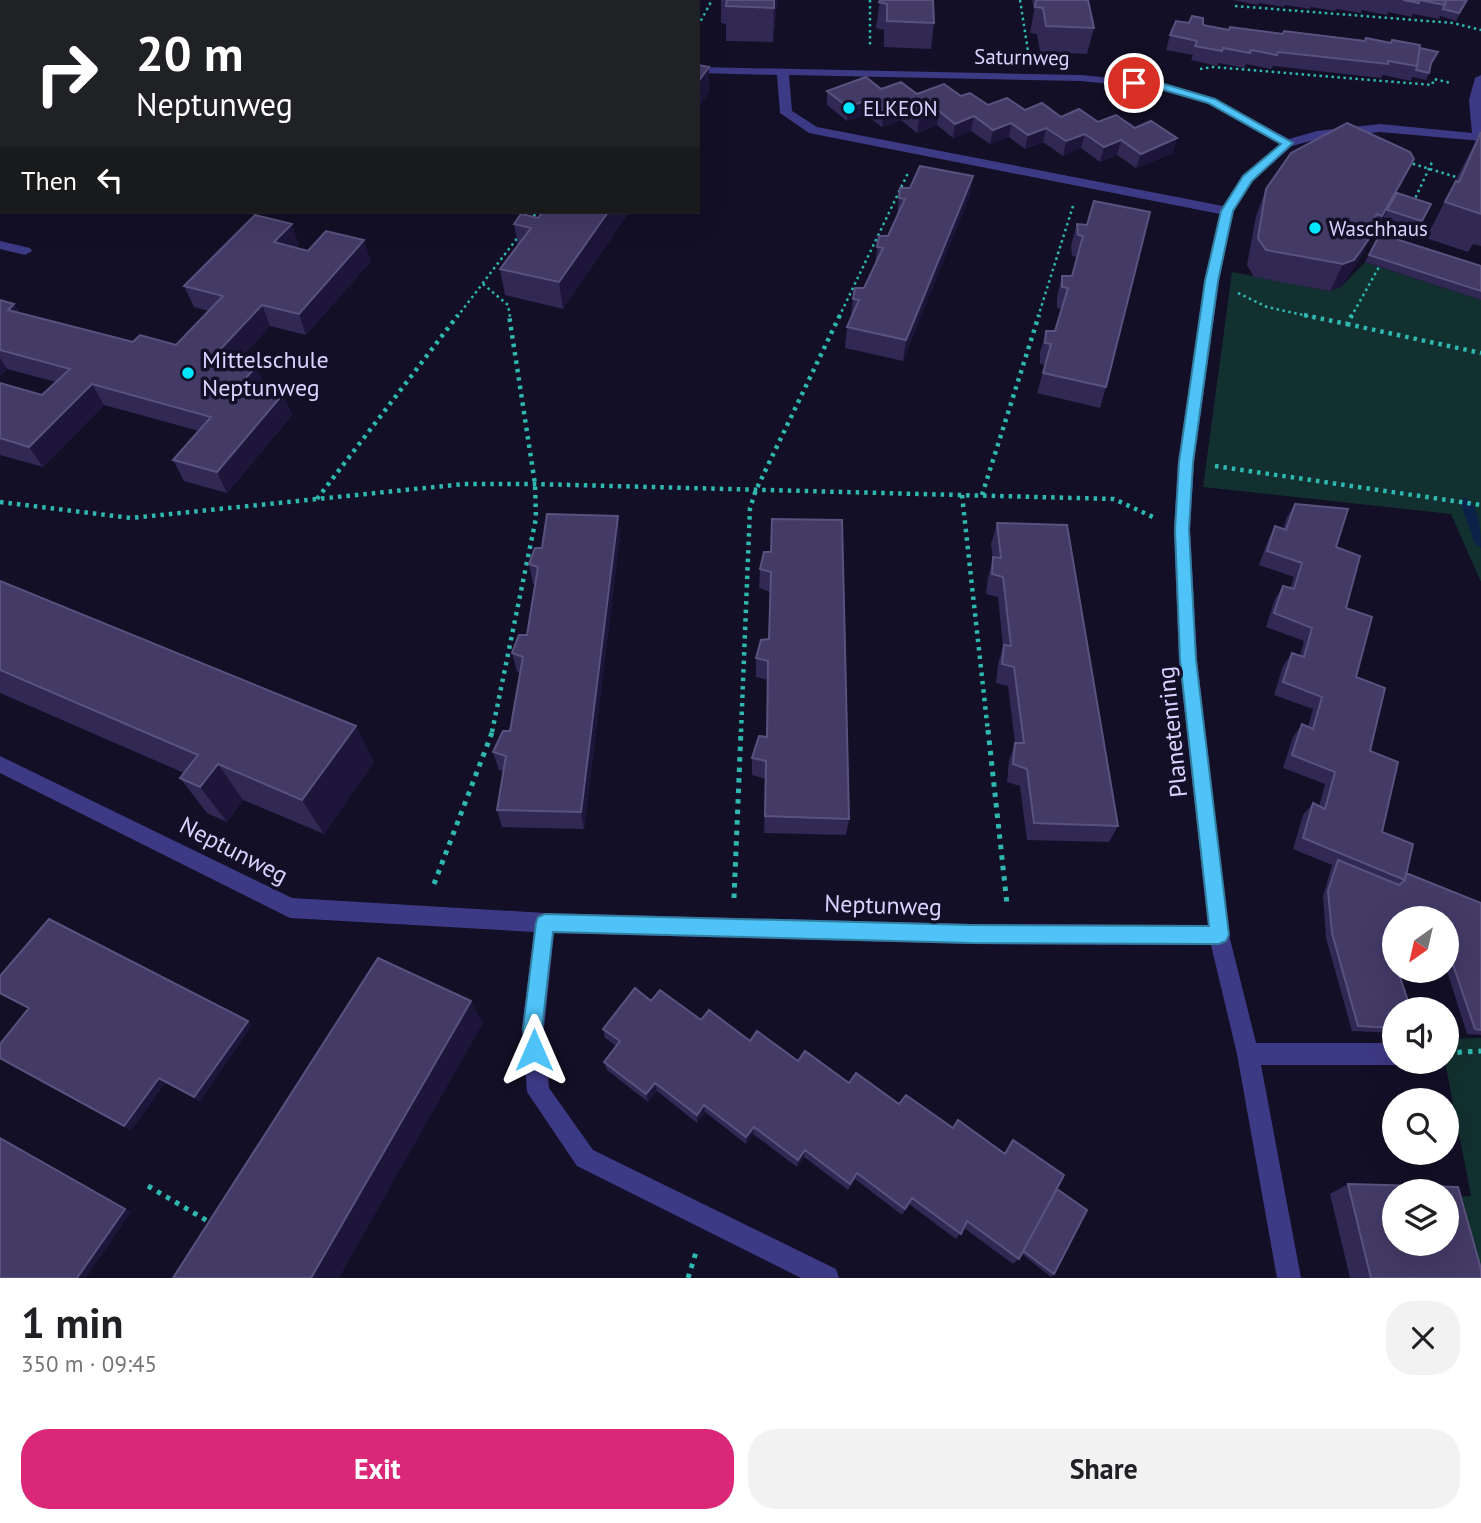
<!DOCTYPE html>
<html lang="en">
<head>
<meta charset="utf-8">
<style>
	body { margin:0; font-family:"PT Sans",sans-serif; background:#f2f2f2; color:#202124; height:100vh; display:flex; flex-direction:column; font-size:26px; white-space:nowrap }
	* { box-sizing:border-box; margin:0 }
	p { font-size:23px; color:#757577 }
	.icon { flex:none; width:38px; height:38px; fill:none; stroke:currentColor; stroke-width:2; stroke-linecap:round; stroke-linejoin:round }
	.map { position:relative; height:1278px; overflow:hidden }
	.details { display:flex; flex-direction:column; background:#fff; flex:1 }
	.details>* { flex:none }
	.banner { position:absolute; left:0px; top:0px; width:700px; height:214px; box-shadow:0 7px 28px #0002; background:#202124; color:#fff; overflow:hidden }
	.needle { width:46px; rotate:214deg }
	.buttons { position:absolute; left:1382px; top:906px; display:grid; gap:14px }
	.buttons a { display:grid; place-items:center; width:77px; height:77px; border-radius:50%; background:#fff; box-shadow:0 7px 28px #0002; font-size:35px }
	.pin { position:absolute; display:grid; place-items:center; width:60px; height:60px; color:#fff; margin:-30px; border:4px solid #fff; border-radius:50%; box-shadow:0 2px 7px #0007 }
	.me { position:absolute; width:77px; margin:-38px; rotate:0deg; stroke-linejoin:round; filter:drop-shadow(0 0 5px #0008) }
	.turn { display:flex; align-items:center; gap:24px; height:147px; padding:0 21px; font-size:32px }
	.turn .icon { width:91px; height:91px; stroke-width:2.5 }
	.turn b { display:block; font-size:49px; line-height:60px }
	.then { display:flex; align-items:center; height:66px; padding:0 21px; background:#0003; gap:14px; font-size:26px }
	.round { display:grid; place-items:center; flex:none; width:74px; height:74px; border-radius:28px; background:#f2f2f2 }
	.summary { display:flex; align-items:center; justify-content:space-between; height:119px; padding:0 21px }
	h1 { font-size:42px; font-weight:800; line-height:52px }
	.cta { display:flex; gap:14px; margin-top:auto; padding:14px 21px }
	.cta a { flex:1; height:80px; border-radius:28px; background:#db2777; color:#fff; font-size:28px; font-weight:800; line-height:80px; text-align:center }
	.cta a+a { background:#f2f2f2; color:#202124 }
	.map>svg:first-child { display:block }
</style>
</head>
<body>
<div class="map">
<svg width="1481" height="1278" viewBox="0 0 1481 1278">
	<rect width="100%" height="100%" fill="#130f26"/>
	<!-- green -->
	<path fill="#12302f" d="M1365,262l116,38v282l-30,-68 -248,-27 29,-215 98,19 11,-4z
		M1481,1038v240l-23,-81 13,-1 -26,-134h2v-23z"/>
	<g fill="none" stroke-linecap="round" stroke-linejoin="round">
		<!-- stream -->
		<path fill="#0c2248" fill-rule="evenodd" d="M1466,498c14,8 15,35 15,50l-6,-4 -15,-42z"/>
		<!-- path-far2 -->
		<path stroke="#2fb8b0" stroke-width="2.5" stroke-dasharray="2.5 3.5" stroke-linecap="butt" d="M339,0l7,2
			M870,0v48
			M1020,0l8,51
			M18,2l3,-2
			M39,2l3,-2
			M189,2l3,-2
			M207,2l3,-2
			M1235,6l218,17 28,7
			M698,26l14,-26
			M1200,69l13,-2 219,18 2,-6 17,4
			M0,130l2,-2
			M1407,162l49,15
			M1413,203l20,-43
			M530,221l7,-9
			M483,284l25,21 2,12
			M1238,293l29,14 45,10
			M457,317l61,-80
			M839,317l69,-144
			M1038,317l35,-111
			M1351,317l28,-50"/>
		<!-- path-far1 -->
		<path stroke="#2fb8b0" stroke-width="4.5" stroke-dasharray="3.5 5" stroke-linecap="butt" d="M1304,315l43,9 5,-9
			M1347,324l134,29
			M1215,466l266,39
			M962,495l26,237
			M982,495l57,-180
			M317,499l141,-184
			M0,502l131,16 333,-34h71l579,15 39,18
			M492,732l44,-214 -1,-34 -26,-169
			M741,732l9,-224 6,-18 84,-175"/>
		<!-- path -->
		<path stroke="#2fb8b0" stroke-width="5" stroke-dasharray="4.5 6" stroke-linecap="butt" d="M988,730l19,174
			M434,884l59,-154
			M734,898l7,-168
			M1447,1053l34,-2
			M148,1186l63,37
			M688,1278l9,-29"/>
		<!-- minor -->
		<path fill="#3d3a85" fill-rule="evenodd" d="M698,67l383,8 80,8 54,16 74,40 28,-8 63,-7 92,9 -3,-33 6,-22 6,-3v66l-101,-9 -62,7 -26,7 -40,35 -19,30 -14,70 -25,181 -4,68 7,129 32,276 27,108h139v19h7l-7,3h-134l40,213h-24l-40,-224 -26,-109 -240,-1 -417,-11 -10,96 5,59 44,62 243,119 3,9h-38l-224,-112 -50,-74 -5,-63 12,-97 -244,-14 -290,-145v-17l292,142 253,15 426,11 237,1 -29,-266 -5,-129 4,-68 27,-181 15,-67 -411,-81 -29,-20 -3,-38 -79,-2zM789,75l292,6 79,8 47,14 73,41 -37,32 -20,30 -406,-79 -25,-16z
			M0,241l30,7 2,3 -7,4 -25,-6z"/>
		<!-- major -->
		<path fill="#c25bff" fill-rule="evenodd" d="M71,0h12l-13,2z
			M130,0h12l-13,2z
			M0,44h2l-2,7z
			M0,82h2l-2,7z"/>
	</g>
	<!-- wall -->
	<path fill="#312854" d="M392,0h248v2h-238z
		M721,0h56l-4,42 -47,-1v-17l-5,-1z
		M880,0l54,23 -3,26 -47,-2v-17l-8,-2z
		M1031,0h57l6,28 -7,26 -47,-2 -3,-18 -7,-1 4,-22 -2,-11z
		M1233,0h235l-12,21 -16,-5 -1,3 -26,-5 -1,3 -24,-5 -1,3 -25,-5 -1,3 -25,-4 -1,2 -24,-4 -1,2 -25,-4 -1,2 -25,-4 -1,2z
		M1203,25l26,5 135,11 27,2 1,-3 28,8 15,11 -4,7 -2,7 -3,7 -14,-3 -1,4 -28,-6 -2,3 -108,-12 -2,3 -25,-5 -1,4 -27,-5 -1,3 -26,-6 2,-5 -27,-5 4,-15z
		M881,89l36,5 44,2 27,9 37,5 73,12 75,31 -37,15 -19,-13 -17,7 -19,-14 -18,8 -20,-14 -18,7 -16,-12 -19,7 -19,-13 -18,7 -16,-13 -20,8 -16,-13 -19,7 -16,-12 -19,6 -20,-16v-14z
		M1481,131v115l-8,-2 -5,8 -42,-14z
		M973,176l-4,21 -66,164 -58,-13 2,-21 4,-11 2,-17 11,-11 11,-24 4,-28h9l9,-20 3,-28h10z
		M1266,189l131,4 34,11 -13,25 -35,-12 4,-7 -19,32 -9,18 -18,27 -11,4 -76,-14 -7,-12 9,-49z
		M629,212l-66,97 -58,-14 -5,-26 18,-24 -4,-21 24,-6z
		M1077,224l10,1 19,162 -6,21 -63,-15 8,-28 -5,-1v-12l6,-21h9l7,-22 -5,-1v-11l5,-21h10l5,-19 -5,-1 -1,-11z
		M1380,234l101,32v34l-116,-38z
		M299,245l-3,3 75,13 -65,74 -36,-9 -32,35 18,5 9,21 -1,1 19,6 9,21 -65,78 -43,-12 -11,-21 26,-29 -95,-26 -61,62 -43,-12v-72l42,12 14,-13 -49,-13 -7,7v-76l14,4 5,8 114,30 43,3 33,-34 -15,-4 -10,-21z
		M1295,504l41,43 20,130 14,74 12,81 24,41 75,30v132l-14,-1 -20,-63v-52h-52v38h-2l2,76 -43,-2 -26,-93 -3,-41 9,-32 -39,-16 10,-34 10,-12 6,3 6,-22 -42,-16 10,-31 9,-13 6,3 5,-18 -39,-14 9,-29 9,-13 8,3 4,-15 -38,-14 9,-28 8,-13 7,2 4,-11 -35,-12 9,-25 7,-14 8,3 4,-12z
		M618,516l2,20 -36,293 -82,-2 -5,-17 6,-39 -4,-1 -6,-18 17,-21 10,-58 -3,-1 -5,-19 15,-18 9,-51h-3l-4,-20 13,-16z
		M997,523l121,303 -9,16 -82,-2 -7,-54 -13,-4 2,-21 6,-18 -7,-57 -12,-3 2,-19 5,-17 -5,-50 -12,-3 2,-17 5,-18 -2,-15z
		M764,552l85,267 -3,16 -82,-2 2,-54 -14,-4v-17l15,-22 1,-56 -12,-3v-19l13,-19 1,-47 -11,-4 1,-19z
		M0,581l374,181 -50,72 -81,-34 -16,22 -20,-9 -27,-35 4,-5 -184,-80z
		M0,976l252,49 -52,76 -35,-18 -34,47 -131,-72 29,-49 -29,-15z
		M651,1001l99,40 149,63 105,49 9,-13 44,49 -3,85 -3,3 -29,-23 -3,5 -6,5 -49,-36 -8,11 -47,-35 -7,11 -47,-36 -7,11 -44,-33 -7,10 -44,-33 -7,10 -41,-32 -8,11 -40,-32 -9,11 -41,-32 -3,-8 12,-16 -11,-8 -2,-9z
		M1348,1184l133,94h-131l-20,-84z"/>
	<!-- shaded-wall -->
	<path fill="#1d163a" d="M619,0h21v2h-22z
		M774,0h3l-4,42 1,-34z
		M709,67v26l-11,16v-27z
		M867,100l-1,15 -19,6 1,-14z
		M902,106l-1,14 -19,7 1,-14z
		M939,111l-2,14 -20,8 2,-15z
		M974,116l-3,15 -18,7 2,-14z
		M1011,123l-2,14 -19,7 3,-14z
		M1046,128l-3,14 -18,7 3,-14z
		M1085,134l-4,14 -18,8 3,-15z
		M1177,138l-4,15 -37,15 5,-14z
		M1121,140l-4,15 -17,7 4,-15z
		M1414,159l-13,27 -32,57 13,-27z
		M973,176l-4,21 -66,164 3,-21z
		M608,212h21l-66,97 -4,-27z
		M292,224l7,21 -17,19 -8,-22z
		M1373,233l-14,27 -18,27 -11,4 13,-27z
		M364,240l7,21 -65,74 -7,-21z
		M14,304l13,21 -19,-15z
		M262,305l8,21 -45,50 -10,-21z
		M0,358l7,11 -7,7z
		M256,366l9,21 -14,16 -9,-20z
		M92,384l12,21 -61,62 -14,-20z
		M283,394l9,21 -65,78 -10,-21z
		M618,516l2,20 -36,293 -3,-17z
		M356,726l18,36 -50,72 -22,-34z
		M218,764l25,36 -16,22 -27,-35z
		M471,1001l12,22 -144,255h-28z
		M248,1021l4,4 -52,76 -6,-4z
		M159,1078l6,5 -34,47 -7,-4z
		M655,1083l2,8 -9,11 -2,-8z
		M704,1105l1,7 -8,11v-8z
		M754,1127l-1,7 -7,10v-7z
		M0,1138l131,74 -45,66h-9z
		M805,1150l-1,7 -7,10 1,-7z"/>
	<!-- building -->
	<path fill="#433a66" stroke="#5a527e" stroke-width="2" fill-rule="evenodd" d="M727,0h47v8l-48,-2z
		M880,0h53l1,23 -47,-2v-17l-8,-2z
		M1036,0h52l6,28 -48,-2 -3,-18 -8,-1z
		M1403,0h43l-1,5 -26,-5v3z
		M1446,0h21l-8,13 -16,-4z
		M1192,16l11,2v7l26,5 1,-3 53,7 1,-3 81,10 1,-3 25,5 1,-3 28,5 -3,21 -29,-5v3l-110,-12 -1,3 -26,-5 -1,3 -27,-5 -1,3 -27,-5 2,-5 -27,-6 6,-14 13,2z
		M1420,48l18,4 -7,11 -2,10 -13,-3 1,-4z
		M698,65l11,2 -11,15z
		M866,77l15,12 20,-7 16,12 27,-10 17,12 9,-3 18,12 19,-7 18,12 17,-7 19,14 18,-8 19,13 18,-7 19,13 16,-7 26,17 -36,16 -20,-14 -17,7 -19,-13 -19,7 -20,-13 -18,7 -17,-12 -18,7 -19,-14 -19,8 -16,-13 -20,7 -17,-12 -19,7 -16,-13 -19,7 -21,-16z
		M1347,123l63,29 4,7 -32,57 -5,-2 -5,9 -5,8 6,2 -19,27 -11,4 -77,-14 -8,-12 8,-49 25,-36z
		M1481,132v82l-36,-12 11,-21 3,1z
		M920,166l53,10 -67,164 -59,-13 12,-27 -6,-1 2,-11h9l19,-40 -6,-1 2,-11h9l17,-37 -6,-1 1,-10h10z
		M1397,193l34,11 -9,17 -35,-11z
		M1094,201l56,11 -44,175 -63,-14 8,-29 -6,-1 1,-12h9l13,-43 -6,-1v-11h10l11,-40 -5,-1 -1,-11 10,1z
		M543,212h65l-49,70 -59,-13 31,-41 -17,-4 7,-10 17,4z
		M255,215l37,9 -18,18 34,9 18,-20 38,9 -65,74 -37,-9 -47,50 41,11 -14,17 41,11 -66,78 -44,-12 38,-43 -119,-33 -63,63 -29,-9v-55l42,12 28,-26 -70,-19v-50l14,4 -6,6 125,32 7,-7 36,10 47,-49 -39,-10z
		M1380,234l101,32v25l-112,-36z
		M1295,504l53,5 -12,38 24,9 -14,52 26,9 -16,60 29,11 -15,63 28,11 -16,70 31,12 -8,36 -102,-42 10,-35 12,6 10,-37 -43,-17 10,-31 11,5 9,-32 -39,-15 9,-29 12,4 8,-29 -38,-15 9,-27 11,3 8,-26 -35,-12 8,-25 11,4z
		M547,514l71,2 -37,296 -84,-2 9,-54 -13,-4 10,-21h7l13,-74 -11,-4 7,-18h8l11,-68 -9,-3 6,-16h7z
		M772,519l70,1 7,299 -84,-3 1,-55 -14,-3 7,-22 8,1 1,-76 -12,-3 5,-18 8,-1 2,-67 -11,-3 4,-17h7z
		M997,523l70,2 51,301 -84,-3 -7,-54 -14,-5 2,-21h9l-10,-76 -12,-3 2,-19 7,1 -8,-69 -11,-3 1,-17 8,1z
		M0,581l356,145 -54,74 -84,-36 -18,23 -20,-9 18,-23 -198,-85z
		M1338,860l61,25 6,-5 1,-7 75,30v127l-6,-1 -25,-73 -3,-1v-36h-52v32h-4l4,10v10h3l13,39h-16v18l-37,-2 -26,-93 -4,-42z
		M49,919l199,102 -54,76 -35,-19 -35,48 -124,-68v-14l29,-36 -29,-15v-17z
		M378,958l93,43 -160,277h-138z
		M635,988l16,13 9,-11 41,30 8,-10 41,31 7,-10 41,30 7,-10 44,32 7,-10 43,31 7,-9 47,33 5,-8 47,34 8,-14 51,35 -45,84 -52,-38 -6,13 -49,-36 -7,11 -48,-36 -7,11 -45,-34 -7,10 -44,-33 -8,10 -42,-32 -7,10 -42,-32 -9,11 -42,-32 16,-21 -17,-12z
		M0,1138l125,71 -48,69h-77z
		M1348,1184l110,3 23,82v9h-110zM1395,1192h52v52h-52z
		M1057,1189l30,21 -33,64 -31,-23z"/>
	<!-- route -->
	<path fill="#4fc3f7" stroke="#337fa1" stroke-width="2" d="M1134,80l27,3 54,16 78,44 -41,38 -19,30 -15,70 -25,181 -4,68 7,130 33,275 -3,6 -7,3 -248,-1 -418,-11 -11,97 2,21 -3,7 -7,3 -7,-3 -4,-28 13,-106 2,-6 7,-3 426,11 238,1 -29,-266 -5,-130 4,-68 26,-181 16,-70 22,-35 38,-32 -73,-41 -48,-14 -30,-3 -1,-3z"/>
	<!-- markers -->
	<g fill="#00e5ff" stroke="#130f26" stroke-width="2.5">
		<circle cx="849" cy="108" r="7"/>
		<circle cx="1315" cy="228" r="7"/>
		<circle cx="188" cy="373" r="7"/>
	</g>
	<g text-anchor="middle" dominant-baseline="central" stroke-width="7" stroke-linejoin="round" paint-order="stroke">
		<!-- far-street labels -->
		<g font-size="21" fill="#d9d4ff" stroke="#130f26">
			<text transform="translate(1022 57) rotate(1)">Saturnweg</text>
		</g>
		<!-- far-poi labels -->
		<g font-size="21" fill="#d9d4ff" stroke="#130f26" text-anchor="start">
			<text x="863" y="108">ELKEON</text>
			<text x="1329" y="228">Waschhaus</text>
		</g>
		<!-- poi labels -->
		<g font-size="24" fill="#d9d4ff" stroke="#130f26" text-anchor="start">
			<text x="202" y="359">Mittelschule<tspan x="202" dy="28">Neptunweg</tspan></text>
		</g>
		<!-- street labels -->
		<g font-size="24" fill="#d9d4ff" stroke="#130f26">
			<text transform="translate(1172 732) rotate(-96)">Planetenring</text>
			<text transform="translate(234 850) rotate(27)">Neptunweg</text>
			<text transform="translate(883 905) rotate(2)">Neptunweg</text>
		</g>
	</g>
</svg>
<div class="buttons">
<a><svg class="needle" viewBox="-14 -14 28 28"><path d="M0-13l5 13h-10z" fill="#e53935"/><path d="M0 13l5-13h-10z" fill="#757577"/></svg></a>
<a><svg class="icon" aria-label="sound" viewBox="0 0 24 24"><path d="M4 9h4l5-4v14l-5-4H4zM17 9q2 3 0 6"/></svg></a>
<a><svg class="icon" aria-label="search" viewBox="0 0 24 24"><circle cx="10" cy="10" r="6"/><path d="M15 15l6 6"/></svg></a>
<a><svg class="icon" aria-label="layers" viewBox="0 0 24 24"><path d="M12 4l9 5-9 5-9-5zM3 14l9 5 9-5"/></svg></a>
</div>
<div class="pin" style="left:1134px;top:83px;background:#d93025"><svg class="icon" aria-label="arrive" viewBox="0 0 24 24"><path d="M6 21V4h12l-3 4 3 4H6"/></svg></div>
<svg class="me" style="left:534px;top:1050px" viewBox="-20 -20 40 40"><path d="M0-17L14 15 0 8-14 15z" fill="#4fc3f7" stroke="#fff" stroke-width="4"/></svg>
<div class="banner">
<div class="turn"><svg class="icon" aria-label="right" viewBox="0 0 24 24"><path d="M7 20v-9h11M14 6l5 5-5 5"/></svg><div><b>20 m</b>Neptunweg</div></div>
<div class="then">Then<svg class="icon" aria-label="left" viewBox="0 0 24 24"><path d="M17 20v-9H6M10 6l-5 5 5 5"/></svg></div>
</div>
</div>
<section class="details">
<div class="summary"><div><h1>1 min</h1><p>350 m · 09:45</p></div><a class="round"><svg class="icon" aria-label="close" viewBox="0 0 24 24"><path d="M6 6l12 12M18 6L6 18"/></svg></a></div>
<div class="cta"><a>Exit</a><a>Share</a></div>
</section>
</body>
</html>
